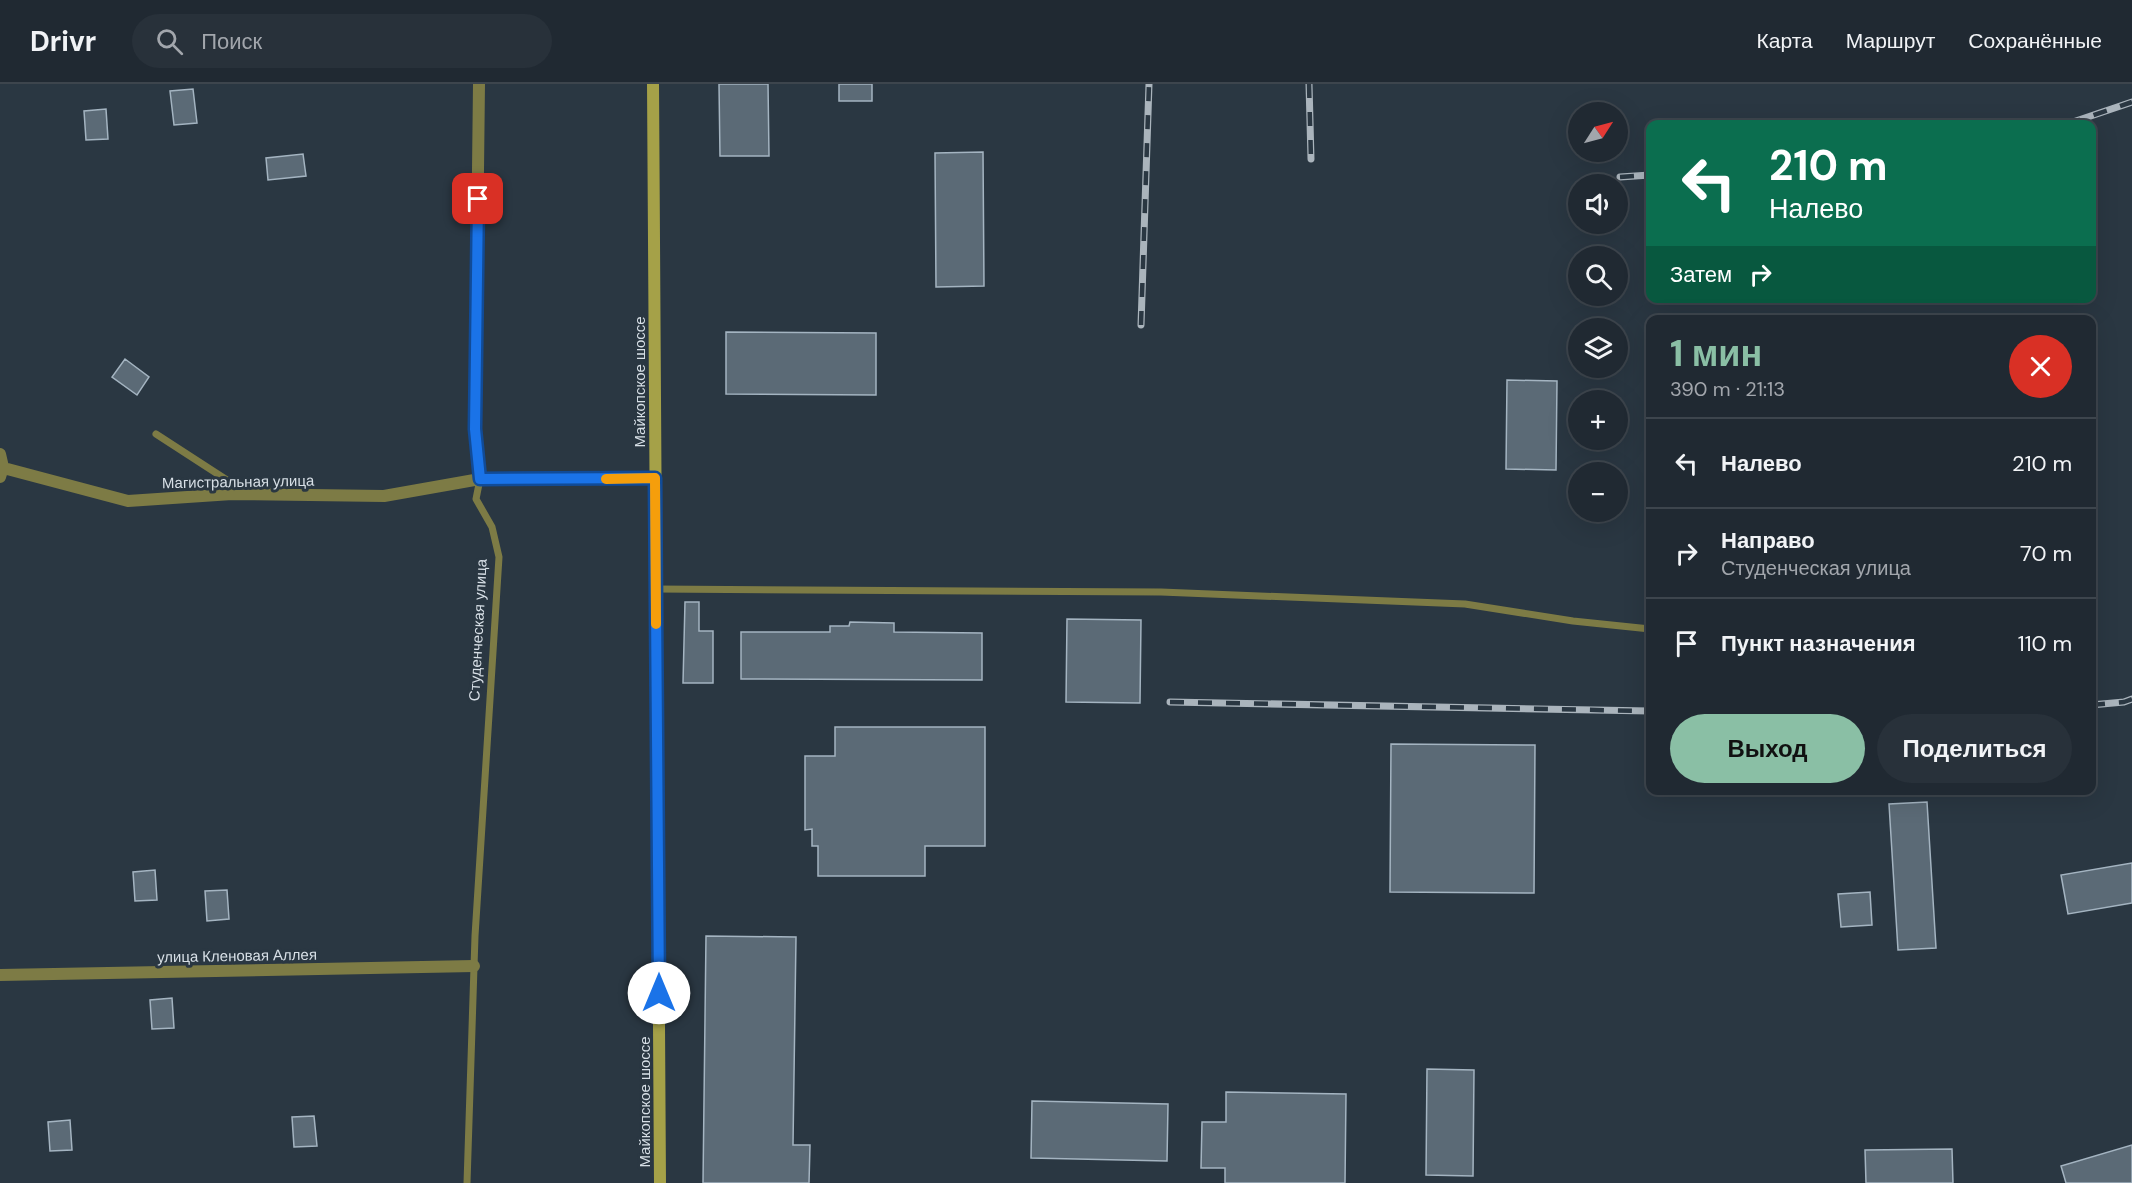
<!DOCTYPE html>
<html lang="ru">
<head>
<meta charset="utf-8">
<style>
	body { margin:0; font-family:"DM Sans",sans-serif; background:#28313a; color:#f1f3f6; height:100vh; display:flex; flex-direction:column; font-size:22px; white-space:nowrap }
	* { box-sizing:border-box; margin:0 }
	p { font-size:20px; color:#a2a6ac }
	.icon { flex:none; width:33px; height:33px; fill:none; stroke:currentColor; stroke-width:2; stroke-linecap:round; stroke-linejoin:round }
	.map { position:relative; flex:1; overflow:hidden }
	.sheet { position:absolute; left:1646px; top:231px; width:450px; height:480px; display:flex; flex-direction:column; background:#202932; border-radius:12px; box-shadow:0 6px 24px #0002,0 0 0 2px #3d454d }
	.sheet>* { flex:none }
	.hud { position:absolute; left:1646px; top:36px; width:450px; height:183px; border-radius:12px; box-shadow:0 6px 24px #0002,0 0 0 2px #3d454d; background:#0b6e4f; color:#fff; overflow:hidden }
	.needle { width:39px; rotate:54deg }
	.controls { position:absolute; left:1568px; top:18px; display:grid; gap:12px }
	.controls a { display:grid; place-items:center; width:60px; height:60px; border-radius:50%; background:#202932; box-shadow:0 6px 24px #0002,0 0 0 2px #3d454d; font-size:30px }
	.pin { position:absolute; display:grid; place-items:center; width:51px; height:51px; color:#fff; margin:-26px; border-radius:12px; box-shadow:0 3px 9px #0006 }
	.me { position:absolute; width:66px; margin:-33px; rotate:0deg; stroke-linejoin:round; filter:drop-shadow(0 0 4px #0008) }
	.turn { display:flex; align-items:center; gap:21px; height:126px; padding:0 24px; font-size:27px }
	.turn .icon { width:78px; height:78px; stroke-width:2.5 }
	.turn b { display:block; font-size:42px; line-height:51px }
	.then { display:flex; align-items:center; height:57px; padding:0 24px; background:#0003; gap:12px; font-size:22px }
	.round { display:grid; place-items:center; flex:none; width:63px; height:63px; border-radius:32px; background:#28313a }
	.head { display:flex; align-items:center; justify-content:space-between; height:102px; padding:0 24px }
	h1 { font-size:36px; font-weight:800; line-height:45px; color:#8abfa5 }
	.cta { display:flex; gap:12px; margin-top:auto; padding:12px 24px }
	.cta a { flex:1; height:69px; border-radius:36px; background:#8abfa5; color:#111; font-size:24px; font-weight:800; line-height:69px; text-align:center }
	.cta a+a { background:#28313a; color:#f1f3f6 }
	ul { padding:0; list-style:none }
	li { display:flex; align-items:center; gap:18px; height:90px; padding:0 24px; border-top:2px solid #3d454d }
	li div { flex:1 }
	li b { display:block; font-size:22px }
	li em { font-style:normal }
	header { display:flex; align-items:center; gap:36px; box-sizing:border-box; height:84px; padding:0 30px; background:#202932; border-bottom:2px solid #3d454d }
	header strong { font-size:28px }
	nav { display:flex; gap:33px; margin-inline-start:auto; font-size:21px }
	.search { width:420px; height:54px; background:#28313a; display:flex; align-items:center; gap:15px; box-sizing:border-box; padding:0 21px; border-radius:33px; color:#a2a6ac; font-size:22px }
	.map>svg:first-child { display:block }
</style>
</head>
<body>
<header>
<strong>Drivr</strong>
<div class="search"><svg class="icon" aria-label="search" viewBox="0 0 24 24"><circle cx="10" cy="10" r="6"/><path d="M15 15l6 6"/></svg>Поиск</div>
<nav><a>Карта</a><a>Маршрут</a><a>Сохранённые</a></nav>
</header>
<div class="map">
<svg width="2132" height="1099" viewBox="0 0 2132 1099">
	<rect width="100%" height="100%" fill="#2a3742"/>
	<!-- building -->
	<path fill="#5b6a76" stroke="#a4b4c1" stroke-width="1.5" d="M719,0h49l1,72h-49z
		M839,0h33v17h-33z
		M193,5l4,34 -23,2 -4,-34z
		M106,25l2,30 -22,1 -2,-29z
		M983,68l1,134 -48,1 -1,-134z
		M303,70l3,22 -38,4 -2,-22z
		M726,248l150,1v62l-150,-1z
		M125,275l24,18 -12,18 -25,-18z
		M1507,296l50,1 -1,89 -50,-1z
		M685,518h14v29h14v52h-30z
		M1067,535l74,1 -1,83 -74,-1z
		M850,538l44,1v9l88,1v47l-241,-1v-47h89v-6h19z
		M835,643h150v119h-60v30h-107v-30h-6v-17l-7,1v-74h30z
		M1391,660l144,1 -1,148 -144,-1z
		M1927,718l9,146 -38,2 -9,-146z
		M2132,779v40l-64,11 -7,-39z
		M155,786l2,30 -22,1 -2,-29z
		M227,806l2,29 -22,2 -2,-30z
		M1870,808l2,33 -31,2 -3,-33z
		M706,852l90,1 -3,208h17l-1,38h-106z
		M172,914l2,30 -22,1 -2,-29z
		M1427,985l47,1 -1,106 -47,-1z
		M1226,1008l120,2 -1,89h-120v-15h-24l1,-46h24z
		M1032,1017l136,3 -1,57 -136,-3z
		M314,1032l3,30 -23,1 -2,-30z
		M70,1036l2,30 -22,1 -2,-29z
		M2132,1061v38h-66l-5,-17z
		M1952,1065l1,34h-87l-1,-33z"/>
	<g fill="none" stroke-linecap="round" stroke-linejoin="round">
		<!-- lane -->
		<path stroke="#7d7b45" stroke-width="7" d="M156,350l74,48 42,8
			M656,505l505,3 304,12 108,17 77,8
			M467,1099l8,-247 24,-379 -7,-30 -16,-28 4,-20"/>
		<!-- street -->
		<path stroke="#7d7b45" stroke-width="12" d="M479,0l-4,345 5,50
			M0,370l3,13 -3,10
			M0,383l128,34 104,-7 152,2 96,-17 175,-1
			M0,891l474,-9"/>
		<!-- secondary -->
		<path stroke="#a5a148" stroke-width="12" d="M653,0l7,1099"/>
		<!-- rail casing -->
		<g stroke="#aab4bc" stroke-width="7">
			<path id="rail" d="M1309,0l2,75
				M2067,40l65,-22
				M1620,93l30,-2
				M1141,241l8,-241
				M1170,618l480,9
				M2091,621l33,-3 8,-3"/>
		</g>
		<!-- rail -->
		<use href="#rail" stroke="#2a3742" stroke-width="4.5" stroke-dasharray="14" stroke-linecap="butt"/>
	</g>
	<g fill="none" stroke-linecap="round" stroke-linejoin="round">
		<!-- route casing -->
		<g stroke="#114b97" stroke-width="15">
			<path id="route" d="M478,115l-3,230 5,50 175,-1 4,515"/>
		</g>
		<!-- route -->
		<use href="#route" stroke="#1a73e8" stroke-width="10"/>
		<!-- slow -->
		<path stroke="#f59e0b" stroke-width="10" d="M606,395l49,-1 1,146"/>
	</g>
	<g text-anchor="middle" dominant-baseline="central" stroke-width="6" stroke-linejoin="round" paint-order="stroke">
		<!-- street labels -->
		<g font-size="15" fill="#d7dfe6" stroke="#2a3742">
			<text transform="translate(640 298) rotate(-90)">Майкопское шоссе</text>
			<text transform="translate(238 398) rotate(-1)">Магистральная улица</text>
			<text transform="translate(478 546) rotate(-87)">Студенческая улица</text>
			<text transform="translate(237 872) rotate(-1)">улица Кленовая Аллея</text>
			<text transform="translate(645 1018) rotate(-90)">Майкопское шоссе</text>
		</g>
	</g>
</svg>
<div class="controls">
<a><svg class="needle" viewBox="-14 -14 28 28"><path d="M0-13l5 13h-10z" fill="#e53935"/><path d="M0 13l5-13h-10z" fill="#a2a6ac"/></svg></a>
<a><svg class="icon" aria-label="sound" viewBox="0 0 24 24"><path d="M4 9h4l5-4v14l-5-4H4zM17 9q2 3 0 6"/></svg></a>
<a><svg class="icon" aria-label="search" viewBox="0 0 24 24"><circle cx="10" cy="10" r="6"/><path d="M15 15l6 6"/></svg></a>
<a><svg class="icon" aria-label="layers" viewBox="0 0 24 24"><path d="M12 4l9 5-9 5-9-5zM3 14l9 5 9-5"/></svg></a>
<a>+</a>
<a>−</a>
</div>
<div class="pin" style="left:478px;top:115px;background:#d93025"><svg class="icon" aria-label="arrive" viewBox="0 0 24 24"><path d="M6 21V4h12l-3 4 3 4H6"/></svg></div>
<svg class="me" style="left:659px;top:909px" viewBox="-20 -20 40 40"><circle r="19" fill="#fff"/><path d="M0-13L10 11 0 6-10 11z" fill="#1a73e8"/></svg>
<div class="hud">
<div class="turn"><svg class="icon" aria-label="left" viewBox="0 0 24 24"><path d="M17 20v-9H6M10 6l-5 5 5 5"/></svg><div><b>210 m</b>Налево</div></div>
<div class="then">Затем<svg class="icon" aria-label="right" viewBox="0 0 24 24"><path d="M7 20v-9h11M14 6l5 5-5 5"/></svg></div>
</div>
<section class="sheet">
<div class="head"><div><h1>1 мин</h1><p>390 m · 21:13</p></div><a class="round" style="background:#d93025;color:#fff"><svg class="icon" aria-label="close" viewBox="0 0 24 24"><path d="M6 6l12 12M18 6L6 18"/></svg></a></div>
<ul>
<li><svg class="icon" aria-label="left" viewBox="0 0 24 24"><path d="M17 20v-9H6M10 6l-5 5 5 5"/></svg><div><b>Налево</b></div><em>210 m</em></li>
<li><svg class="icon" aria-label="right" viewBox="0 0 24 24"><path d="M7 20v-9h11M14 6l5 5-5 5"/></svg><div><b>Направо</b><p>Студенческая улица</p></div><em>70 m</em></li>
<li><svg class="icon" aria-label="arrive" viewBox="0 0 24 24"><path d="M6 21V4h12l-3 4 3 4H6"/></svg><div><b>Пункт назначения</b></div><em>110 m</em></li>
</ul>
<div class="cta"><a>Выход</a><a>Поделиться</a></div>
</section>
</div>
</body>
</html>
